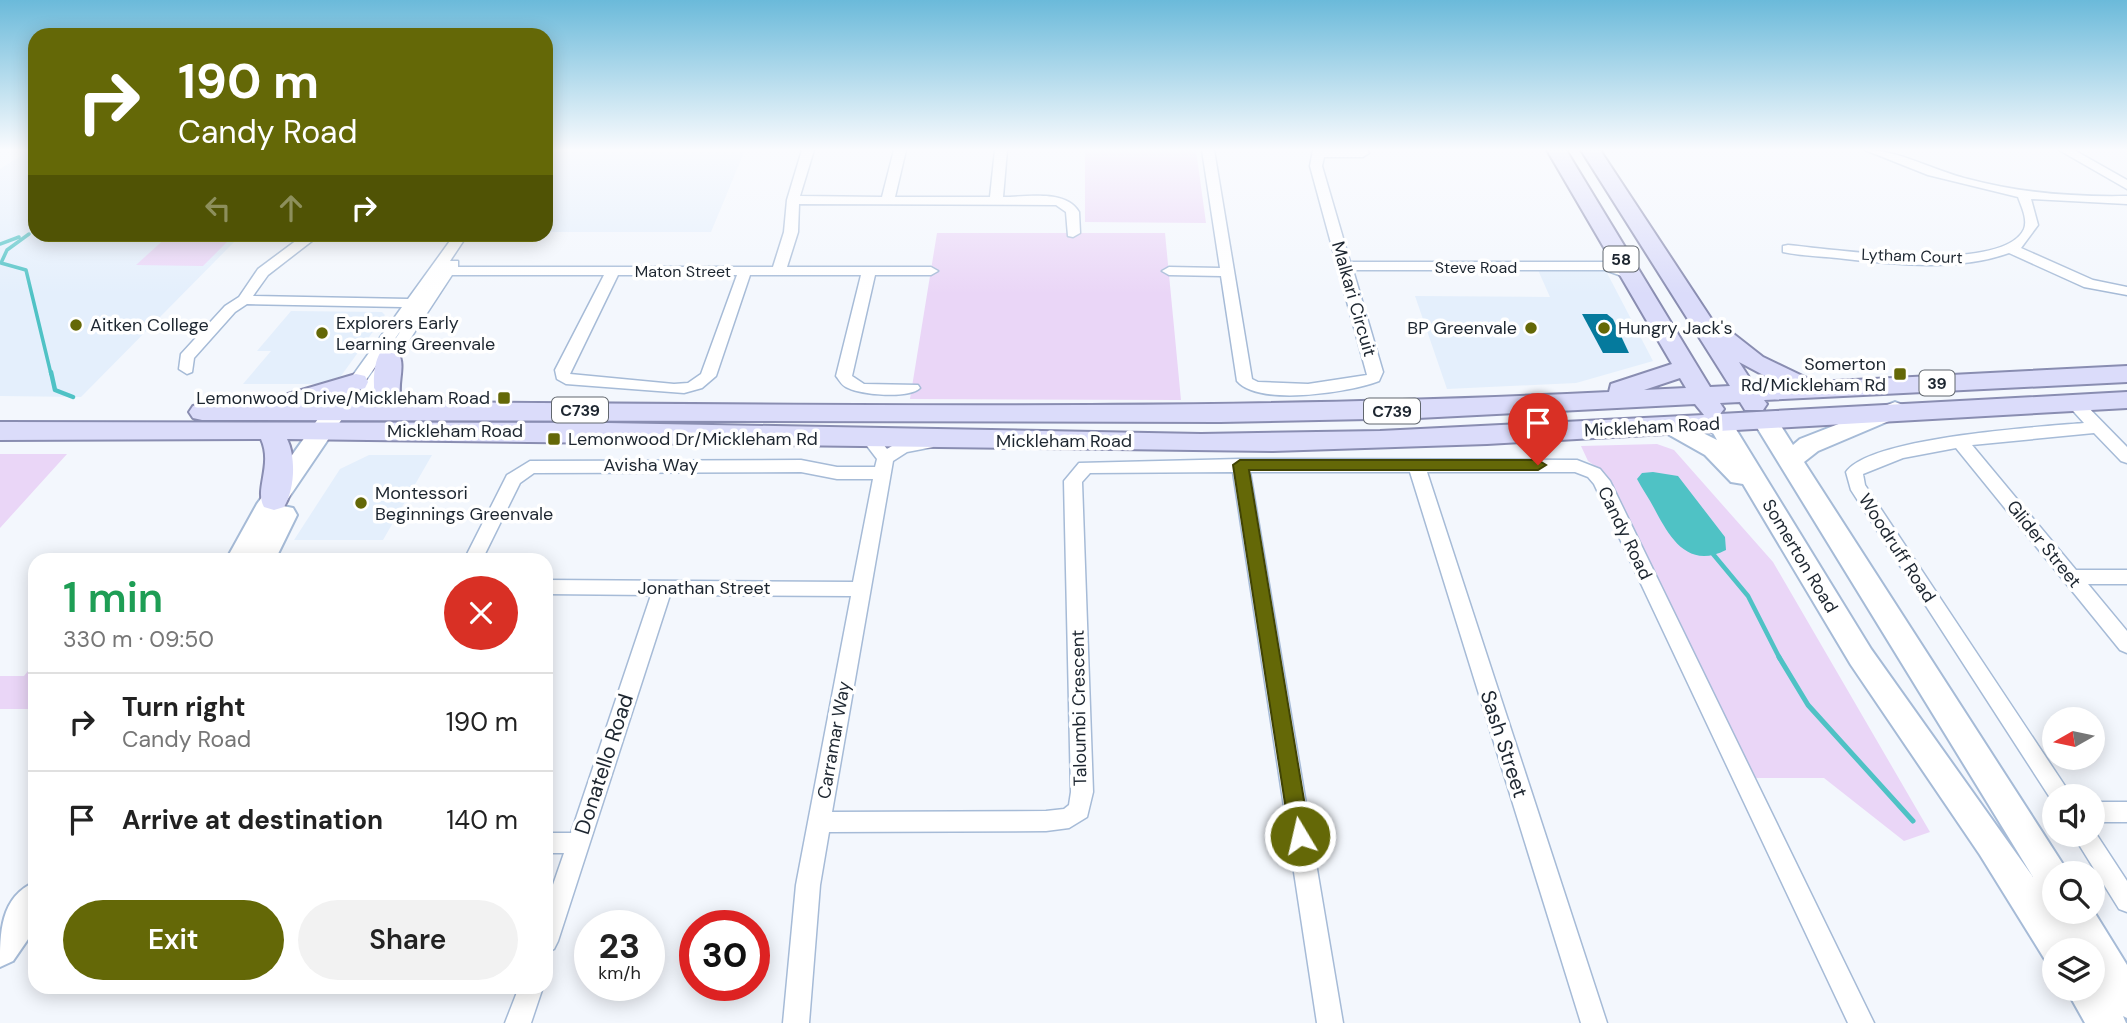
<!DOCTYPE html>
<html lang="en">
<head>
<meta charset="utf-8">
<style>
	body { margin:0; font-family:"DM Sans",sans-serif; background:#f2f2f2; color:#222; height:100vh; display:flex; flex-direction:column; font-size:26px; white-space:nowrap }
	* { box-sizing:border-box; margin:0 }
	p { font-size:23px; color:#767676 }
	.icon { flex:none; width:38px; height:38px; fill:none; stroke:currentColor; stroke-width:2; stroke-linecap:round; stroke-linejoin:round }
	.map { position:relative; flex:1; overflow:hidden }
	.sheet { position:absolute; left:28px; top:553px; width:525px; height:441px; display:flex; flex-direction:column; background:#fff; border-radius:21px; box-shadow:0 4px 18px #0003 }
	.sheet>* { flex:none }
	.hud { position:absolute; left:28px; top:28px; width:525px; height:214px; border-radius:21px; box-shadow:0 4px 18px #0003; background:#646807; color:#fff; overflow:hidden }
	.needle { width:46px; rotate:261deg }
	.fabs { position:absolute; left:2042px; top:707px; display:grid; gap:14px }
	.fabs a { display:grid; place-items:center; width:63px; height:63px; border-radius:50%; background:#fff; box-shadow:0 4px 18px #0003; font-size:35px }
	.speed { position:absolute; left:574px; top:910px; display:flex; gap:14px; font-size:35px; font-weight:700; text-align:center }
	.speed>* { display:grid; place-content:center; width:91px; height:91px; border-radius:50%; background:#fff; box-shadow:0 4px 18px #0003; line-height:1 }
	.speed small { font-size:18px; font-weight:400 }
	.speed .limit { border:10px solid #d22; background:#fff; color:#111 }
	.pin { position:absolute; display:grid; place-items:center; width:60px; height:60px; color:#fff; margin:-72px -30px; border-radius:50% 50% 50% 0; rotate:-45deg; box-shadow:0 0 7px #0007 }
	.pin .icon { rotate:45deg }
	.me { position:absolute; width:77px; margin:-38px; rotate:351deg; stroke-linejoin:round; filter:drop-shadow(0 0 5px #0008) }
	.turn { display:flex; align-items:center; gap:24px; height:147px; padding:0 35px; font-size:32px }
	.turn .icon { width:91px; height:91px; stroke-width:2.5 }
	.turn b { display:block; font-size:49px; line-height:60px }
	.lanes { display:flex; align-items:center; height:66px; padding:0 35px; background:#0003; justify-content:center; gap:35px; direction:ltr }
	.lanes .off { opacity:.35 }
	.round { display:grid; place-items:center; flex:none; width:74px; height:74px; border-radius:37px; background:#f2f2f2 }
	.head { display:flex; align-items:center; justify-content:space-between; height:119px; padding:0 35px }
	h1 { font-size:42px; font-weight:600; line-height:52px; color:#1e9e55 }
	.button { display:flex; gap:14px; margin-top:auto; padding:14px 35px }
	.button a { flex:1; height:80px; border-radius:42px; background:#646807; color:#fff; font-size:28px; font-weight:600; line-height:80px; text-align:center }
	.button a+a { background:#f2f2f2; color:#222 }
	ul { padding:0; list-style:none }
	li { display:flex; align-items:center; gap:21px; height:98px; padding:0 35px; border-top:2px solid #e0e0e0 }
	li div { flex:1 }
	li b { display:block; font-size:26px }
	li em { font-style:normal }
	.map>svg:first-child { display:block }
</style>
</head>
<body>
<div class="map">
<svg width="2127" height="1023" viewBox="0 0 2127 1023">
	<rect width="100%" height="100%" fill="#f3f7fd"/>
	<!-- built -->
	<path fill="#e4effc" d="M30,150h5v84l206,1 -160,162 -81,-1v-227z
		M546,150h199l-34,82h-165z
		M1538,270l68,1 47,90 -77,22 -129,6 -32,-93 135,1z
		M291,311l91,1 3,3 -44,61 -20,8h-78l28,-33h-14z
		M369,455h63l-49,85h-89l46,-71z"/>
	<!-- green -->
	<path fill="#ead6f7" d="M1085,150h111l10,73 -121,-1z
		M937,233h228l16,167 -271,-1z
		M169,235v-1l65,1 -31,31 -67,-1z
		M1657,444l17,6 99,112 157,270 -26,9 -80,-63h-70l-148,-304 -18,-13 -7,-15z
		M0,454h67l-67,74z
		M35,662v47h-35v-33h24z"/>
	<!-- water -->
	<path fill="#4fc2c5" d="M1653,472l25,4 47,61 1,13c-39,20 -57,-14 -72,-42 -5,-10 -12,-19 -17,-29l5,-6z"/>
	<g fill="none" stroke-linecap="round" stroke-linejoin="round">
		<!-- stream-far2 -->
		<path stroke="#4fc2c5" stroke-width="3.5" d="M29,234l-22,16 -6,13 25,7 25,104
			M0,244l19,-7"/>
		<!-- stream-far1 -->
		<path stroke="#4fc2c5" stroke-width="4.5" d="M51,372l4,18 18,7
			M1713,554l35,42 32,63"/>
		<!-- stream -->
		<path stroke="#4fc2c5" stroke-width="5" d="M1779,657l29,48 105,116"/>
	</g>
	<!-- building -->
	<path fill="#057a9d" d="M1582,314h25l6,5 16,34h-26z"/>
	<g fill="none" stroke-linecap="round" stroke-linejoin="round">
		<!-- street casing -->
		<g stroke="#a6bbd7" stroke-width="3">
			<path id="street" d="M802,150h12l-14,46 82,1 12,-47h12l-11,47h95l5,-47h12l-4,47c23,0 63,-8 76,15l1,21 -7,4 -5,-1 -2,-24 -10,-7 -257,-1 -1,28 -11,35h144l7,4 -7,4h-56l-23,101 12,8 54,1 2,3c-11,11 -58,7 -72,0 -6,-2 -8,-7 -12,-12l25,-101h-111l-34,101 -14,12 -18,5 -118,-9 -9,-5 -2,-9 49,-95h-152l-91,139 -6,1 -8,-5 66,-97 -71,101h-12l-2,-4 74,-103 -155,-3 -12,8 -41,46 -2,14 -5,2 -8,-5 2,-15 44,-48 14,-9 19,-28 47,-35h16l-53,41 -15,21 155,3 47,-65h13l-18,27h8v6h315l11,-35 3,-32zM618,275h119l-36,99 -13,9 -14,1 -104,-10z
				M1202,150h12l38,229 6,3 50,2 59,-9 -57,-209 3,-16h54l2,3 -6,4h-39l-2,9 28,96h257l30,13 -7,4 -25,-9h-252l30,102 -4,9c-28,11 -120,26 -142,0l-16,-105 -52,-1 -7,-4 7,-4 51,1z
				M1865,150c35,0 69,21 103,29 52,14 105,18 159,17v8l-96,-5 7,26 -17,23 72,32 34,7v8l-43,-8 -75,-34c-53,19 -117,11 -172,5 -18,-2 -36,-2 -54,-6v-6l5,-1c43,4 215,30 236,-16 4,-10 -3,-23 -6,-32l-90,-22z
				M2059,150h15l53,30v9z
				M2073,397l6,1 48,49v16l-6,-2 -27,-28 -122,12 104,125h51v14h-39l39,47v22l-7,-3 -164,-202 -53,10 -40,16 2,11 202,304 3,7h-16v8l-203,-314 -5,-18c24,-35 193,-45 238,-49l-19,-21z
				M869,433l6,1 12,15 10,-6 30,-5 8,5 -2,4 -26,5 -14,9 -61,351 214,-1 18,-2 5,-4 2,-13 -7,-311 15,-18 161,-4 337,1 23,9 10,12 264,542h-26l-254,-539 -6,-7 -13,-5h-148l180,551h-26l-171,-551h-160l93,551h-26l-84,-551 -143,1 -8,9 11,310 -6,25 -18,11 -23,3 -217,1 -9,53 -11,138h-26l13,-138 55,-289 -181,-1 -112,346 -4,8 -8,4v-48l18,-52h-18v-20h25l80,-238 -105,-1v-14l307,2 20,-103h-36l-36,-7 -267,1 -14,10 -38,77h-18l43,-85 23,-14 271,-1 36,7h38l2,-8 -16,-21z
				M2093,802h34v20h-34z
				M2093,829l34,52v31l-8,-3 -46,-74h20z
				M519,987h24l-12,36h-26z"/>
		</g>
		<!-- secondary casing -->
		<g stroke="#a6bbd7" stroke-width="4">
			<path id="secondary" d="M336,402l8,3 4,5 -65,96 10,2 4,7 -22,45h-49l31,-56 71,-99z
				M1895,402l8,3 4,5 -4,5 -85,36 -14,11 262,407 2,4h-14v23l-11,-4 11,20 39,-2 34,55v53l-4,-2 3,7h-41l-19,-34h27v-39h-39v15l-7,-2 -67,-108 -129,-190 -108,-181 -12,-2 -26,-27 -39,-22 -3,-6 3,-6 9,-2 42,21 -9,-16 3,-6h18l142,231 162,228 -280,-456 3,-6h18l19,30 7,-6z
				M35,882v47l-22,32 -13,6c0,-34 0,-70 35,-85z"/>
		</g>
		<!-- primary casing -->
		<g stroke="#898db1" stroke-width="4">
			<path id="primary" d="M1547,150h19l144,237 20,-1 -149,-236h19l116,176 10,2 37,29 52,25 312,-16v16l-363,18 3,4 -4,6h-18l-5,-8 -20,1 4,6 -4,5 407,-22v16l-640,36 -214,7 -986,-12c9,18 8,50 -3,68l-10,3 -10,-3c-10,-18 9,-42 -3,-68l-261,1v-18l608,1 593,11 179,-3 324,-16 -9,-11 -277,14 -198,4 -1018,-2 -9,-2 -4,-6 4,-6 9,-2 84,-1 2,-9 68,-20 9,2 3,6 -3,6 -47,14h59c-5,-12 -4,-38 3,-49h18c9,13 -3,34 4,49 403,2 805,10 1207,-10l2,-8 61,-20zM1739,362l41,22 -26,1zM1680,378l6,10 -42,2z"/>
		</g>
		<!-- street -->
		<use href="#street" fill="#fff" fill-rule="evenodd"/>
		<!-- secondary -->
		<use href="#secondary" fill="#fff" fill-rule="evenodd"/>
		<!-- primary -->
		<use href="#primary" fill="#dbdcfa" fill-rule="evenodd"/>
	</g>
	<!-- sky -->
	<linearGradient id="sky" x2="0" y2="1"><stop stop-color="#6bbada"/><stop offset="0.51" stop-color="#fafbfe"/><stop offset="1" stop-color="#fafbfe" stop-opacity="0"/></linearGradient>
	<rect width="2127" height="294" fill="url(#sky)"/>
	<!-- route -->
	<path fill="#646807" stroke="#414405" stroke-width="2" d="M1240,460h298l8,5 -8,5h-289l61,366 -3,7 -7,2 -7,-2 -3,-7 -57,-371z"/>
	<!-- markers -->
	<g fill="#646807" stroke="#fff" stroke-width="2.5">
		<circle cx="76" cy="325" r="7"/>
		<circle cx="1531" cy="328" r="7"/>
		<circle cx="1604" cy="328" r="7"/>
		<circle cx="322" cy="333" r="7"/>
		<rect x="1893" y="367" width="14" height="14" rx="3.5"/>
		<rect x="497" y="391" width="14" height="14" rx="3.5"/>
		<rect x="547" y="432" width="14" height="14" rx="3.5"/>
		<circle cx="361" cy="503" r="7"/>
	</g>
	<g text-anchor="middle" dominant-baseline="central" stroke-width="7" stroke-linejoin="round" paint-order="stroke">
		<!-- far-street labels -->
		<g font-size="16" fill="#1d2630" stroke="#fff">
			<text transform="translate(1912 256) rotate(2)">Lytham Court</text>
			<text x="1476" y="267">Steve Road</text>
			<text x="683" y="271">Maton Street</text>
		</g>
		<!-- shield labels -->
		<g fill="#fff" stroke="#61676e" stroke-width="2">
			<rect x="1603.5" y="246.5" width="35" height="25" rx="5"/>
			<rect x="1919.5" y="370.5" width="35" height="25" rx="5"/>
			<rect x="552" y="397.5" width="56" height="25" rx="5"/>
			<rect x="1364" y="398.5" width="56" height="25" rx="5"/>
		</g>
		<g font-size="16" font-weight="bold" fill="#1d2630">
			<text x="1621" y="259">58</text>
			<text x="1937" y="383">39</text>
			<text x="580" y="410">C739</text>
			<text x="1392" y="411">C739</text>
		</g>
		<!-- street labels -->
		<g font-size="18" fill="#1d2630" stroke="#fff">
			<text transform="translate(1354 299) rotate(74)">Malkari Circuit</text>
			<text transform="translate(1652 427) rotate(-3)">Mickleham Road</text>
			<text x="455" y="431">Mickleham Road</text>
			<text x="1064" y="441">Mickleham Road</text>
			<text x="651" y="465">Avisha Way</text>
			<text transform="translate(1625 533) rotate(64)">Candy Road</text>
			<text transform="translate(2044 544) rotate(51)">Glider Street</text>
			<text transform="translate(1897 548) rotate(57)">Woodruff Road</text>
			<text transform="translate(1800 556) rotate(59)">Somerton Road</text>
			<text x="704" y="588">Jonathan Street</text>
			<text transform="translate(1079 708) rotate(-91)">Taloumbi Crescent</text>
			<text transform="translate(834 740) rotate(-80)">Carramar Way</text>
		</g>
		<!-- poi labels -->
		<g font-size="18" fill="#1d2630" stroke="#fff" text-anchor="start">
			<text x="336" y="323">Explorers Early<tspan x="336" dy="21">Learning Greenvale</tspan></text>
			<text x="90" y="325">Aitken College</text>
			<text x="1517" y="328" text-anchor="end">BP Greenvale</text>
			<text x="1618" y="328">Hungry Jack's</text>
			<text x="1886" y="364" text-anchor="end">Somerton<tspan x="1886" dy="21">Rd/Mickleham Rd</tspan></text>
			<text x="490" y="398" text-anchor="end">Lemonwood Drive/Mickleham Road</text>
			<text x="568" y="439">Lemonwood Dr/Mickleham Rd</text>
			<text x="375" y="493">Montessori<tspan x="375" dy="21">Beginnings Greenvale</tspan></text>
		</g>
		<!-- near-street labels -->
		<g font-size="21" fill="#1d2630" stroke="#fff">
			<text transform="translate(1504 744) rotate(72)">Sash Street</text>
			<text transform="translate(604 764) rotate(-72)">Donatello Road</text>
		</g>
	</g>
</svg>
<div class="fabs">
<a><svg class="needle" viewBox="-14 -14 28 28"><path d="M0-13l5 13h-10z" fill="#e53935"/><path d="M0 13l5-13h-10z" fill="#767676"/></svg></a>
<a><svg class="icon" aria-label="sound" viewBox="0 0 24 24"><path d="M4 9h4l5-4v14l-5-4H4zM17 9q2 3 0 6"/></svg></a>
<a><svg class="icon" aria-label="search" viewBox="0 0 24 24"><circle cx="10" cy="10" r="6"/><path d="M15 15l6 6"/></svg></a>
<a><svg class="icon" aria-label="layers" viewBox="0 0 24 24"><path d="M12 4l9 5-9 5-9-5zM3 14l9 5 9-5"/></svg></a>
</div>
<div class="speed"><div>23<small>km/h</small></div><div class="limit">30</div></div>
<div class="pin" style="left:1538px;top:465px;background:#d93025"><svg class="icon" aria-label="arrive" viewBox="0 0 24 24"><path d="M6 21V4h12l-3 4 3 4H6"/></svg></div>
<svg class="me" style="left:1300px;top:836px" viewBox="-20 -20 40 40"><circle r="17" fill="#646807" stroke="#fff" stroke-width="3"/><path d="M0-11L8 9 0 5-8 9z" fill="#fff"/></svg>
<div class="hud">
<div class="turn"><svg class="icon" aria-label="right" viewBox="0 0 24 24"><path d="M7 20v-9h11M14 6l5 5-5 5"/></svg><div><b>190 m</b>Candy Road</div></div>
<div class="lanes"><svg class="icon off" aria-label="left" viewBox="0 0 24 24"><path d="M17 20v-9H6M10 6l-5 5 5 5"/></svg><svg class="icon off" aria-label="ahead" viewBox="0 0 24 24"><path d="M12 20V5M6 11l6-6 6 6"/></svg><svg class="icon" aria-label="right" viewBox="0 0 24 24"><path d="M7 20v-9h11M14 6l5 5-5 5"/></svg></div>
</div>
<section class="sheet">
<div class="head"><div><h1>1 min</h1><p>330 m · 09:50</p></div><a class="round" style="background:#d93025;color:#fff"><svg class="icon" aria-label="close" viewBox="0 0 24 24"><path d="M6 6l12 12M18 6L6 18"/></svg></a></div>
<ul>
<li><svg class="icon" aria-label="right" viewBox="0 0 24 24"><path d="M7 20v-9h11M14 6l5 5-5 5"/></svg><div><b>Turn right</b><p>Candy Road</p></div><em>190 m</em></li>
<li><svg class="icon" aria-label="arrive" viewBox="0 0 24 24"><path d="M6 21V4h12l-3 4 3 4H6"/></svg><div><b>Arrive at destination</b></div><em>140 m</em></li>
</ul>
<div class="button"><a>Exit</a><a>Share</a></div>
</section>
</div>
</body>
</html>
